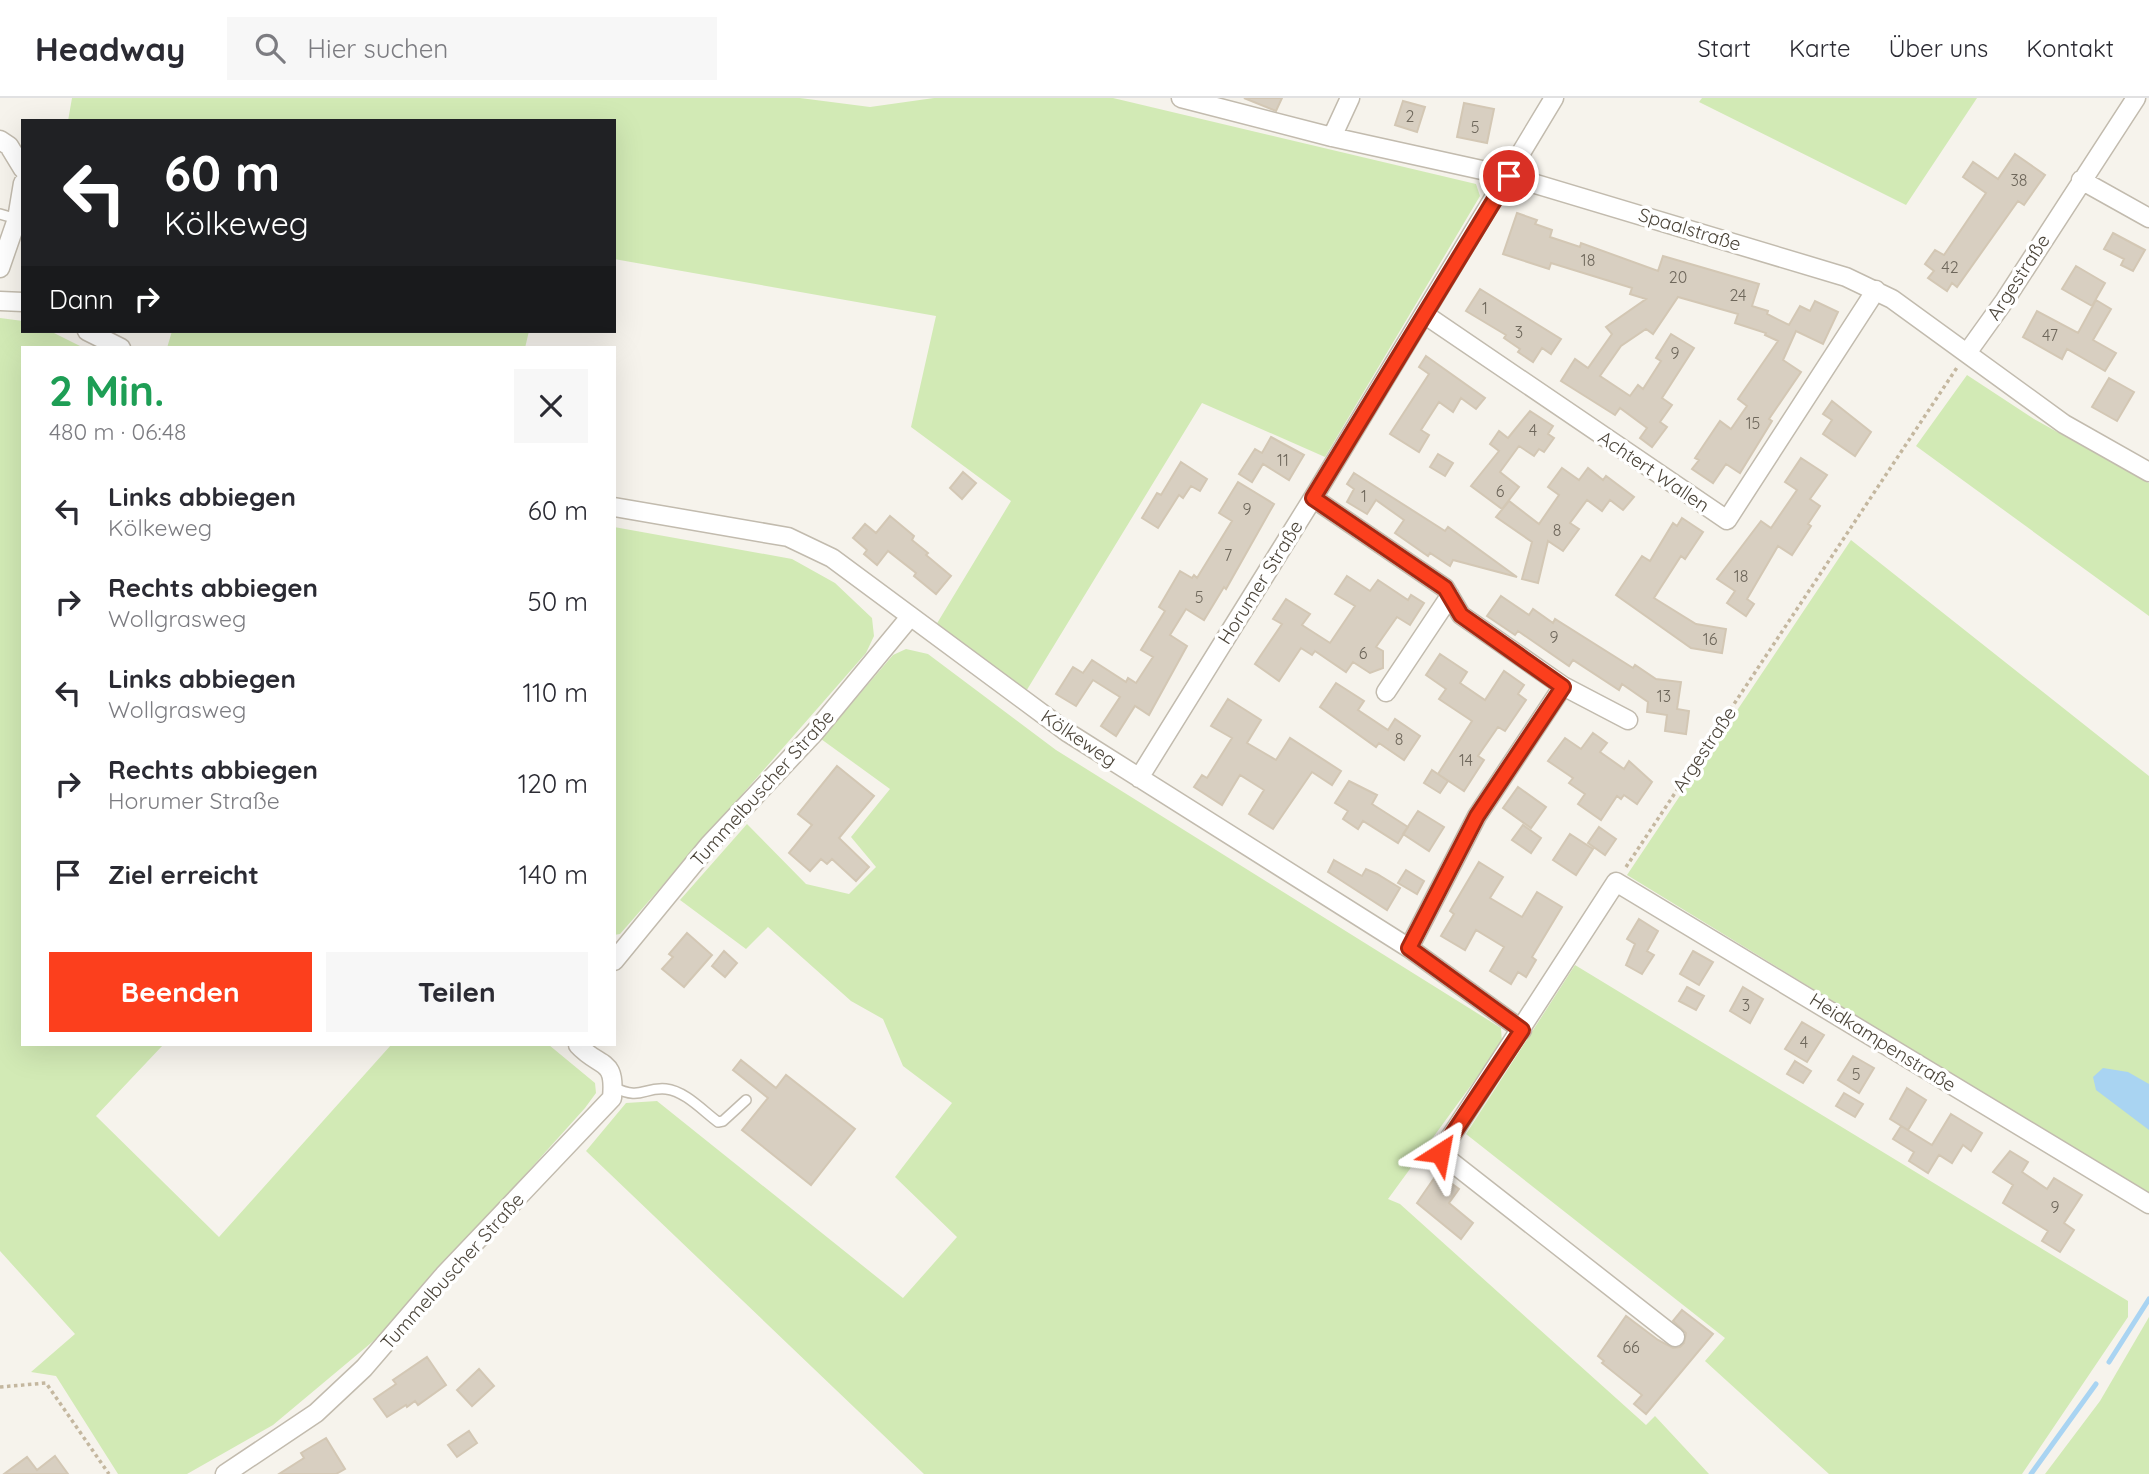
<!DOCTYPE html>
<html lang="de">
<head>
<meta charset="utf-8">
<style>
	body { margin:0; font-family:Quicksand,sans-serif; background:#f7f7f7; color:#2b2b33; height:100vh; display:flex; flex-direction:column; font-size:26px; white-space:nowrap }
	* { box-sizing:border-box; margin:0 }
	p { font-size:23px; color:#7c7c81 }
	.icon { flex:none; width:38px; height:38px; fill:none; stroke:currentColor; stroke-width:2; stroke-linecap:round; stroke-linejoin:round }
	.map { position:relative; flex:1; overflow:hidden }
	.side { position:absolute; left:21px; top:248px; width:595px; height:700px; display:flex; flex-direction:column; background:#fff; border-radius:0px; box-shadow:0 7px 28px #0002 }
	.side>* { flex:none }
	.guide { position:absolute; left:21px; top:21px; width:595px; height:214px; border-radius:0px; box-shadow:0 7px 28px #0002; background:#202124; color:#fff; overflow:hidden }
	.pin { position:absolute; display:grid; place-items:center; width:60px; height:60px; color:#fff; margin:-30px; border:4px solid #fff; border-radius:50%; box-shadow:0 2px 7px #0007 }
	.me { position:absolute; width:77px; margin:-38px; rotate:34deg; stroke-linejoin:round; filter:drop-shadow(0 0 5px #0008) }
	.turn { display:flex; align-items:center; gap:24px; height:147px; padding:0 28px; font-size:32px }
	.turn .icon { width:91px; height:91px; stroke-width:2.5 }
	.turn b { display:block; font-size:49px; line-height:60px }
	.then { display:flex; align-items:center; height:66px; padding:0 28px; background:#0003; gap:14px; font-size:26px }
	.round { display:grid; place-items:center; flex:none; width:74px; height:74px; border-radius:0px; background:#f7f7f7 }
	.head { display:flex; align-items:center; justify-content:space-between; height:119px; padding:0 28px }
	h1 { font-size:42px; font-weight:800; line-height:52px; color:#1e9e55 }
	.action { display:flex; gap:14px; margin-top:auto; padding:14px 28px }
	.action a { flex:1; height:80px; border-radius:0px; background:#fc3f1d; color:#fff; font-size:28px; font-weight:800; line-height:80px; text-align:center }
	.action a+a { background:#f7f7f7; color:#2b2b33 }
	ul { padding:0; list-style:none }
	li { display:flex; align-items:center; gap:21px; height:91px; padding:0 28px }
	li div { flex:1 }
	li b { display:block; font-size:26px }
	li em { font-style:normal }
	header { display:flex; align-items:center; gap:42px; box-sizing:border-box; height:98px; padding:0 35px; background:#fff; border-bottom:2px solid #e1e1e2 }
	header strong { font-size:33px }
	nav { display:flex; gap:38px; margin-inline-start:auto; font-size:24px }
	.search { width:490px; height:63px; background:#f7f7f7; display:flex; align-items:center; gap:18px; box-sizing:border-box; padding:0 24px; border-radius:0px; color:#7c7c81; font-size:26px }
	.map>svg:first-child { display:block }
</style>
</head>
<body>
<header>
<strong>Headway</strong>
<div class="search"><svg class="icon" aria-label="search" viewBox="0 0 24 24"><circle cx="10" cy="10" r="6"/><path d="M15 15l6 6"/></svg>Hier suchen</div>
<nav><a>Start</a><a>Karte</a><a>Über uns</a><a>Kontakt</a></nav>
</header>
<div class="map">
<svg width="2149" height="1376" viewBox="0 0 2149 1376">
	<rect width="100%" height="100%" fill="#f6f3ec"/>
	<!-- green -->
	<path fill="#d2eab5" d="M72,0h728l70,9 64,-9h179l363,86 4,12 -155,261 -123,-54 -177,290 -89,-68 75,-124 -100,-74 25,-111 -322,-57v-138h-546z
		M1702,0h275l-71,107 -207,-103z
		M0,220l23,3v10h27l34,17h-61v697h140l-67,71 123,121 172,-192h158l46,38 1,10 -11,15 -202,225 -110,92 -86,49h-69l-62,-98 -25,-4 44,-38 -75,-83z
		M172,233h357l-4,17h-358z
		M1967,277l67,44 115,64v133l-233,-170z
		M614,429l178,32 43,24 37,35 2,18 -8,17 -246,281 -6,1z
		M1851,442l298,236v419l-522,-320z
		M906,551l22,5 128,96 445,278 1,15 -114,156 12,5 246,221 9,-9 54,58h-785l-338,-323 40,-48 31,-2 246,197 54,-61 -62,-60 57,-74 -49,-37 -20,-47 -32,-18 -83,-74 -22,22 -66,-49 67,-76 59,60 43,10 27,-27 -25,-30 39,-48 -69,-50 72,-84z
		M1575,867l553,336v16l-106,157h-193l-124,-113 20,-23 -259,-204z
		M2149,1219v157h-104l55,-73z"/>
	<!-- water -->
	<path fill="#a9d4f2" d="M2103,970l25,4 21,12v46l-53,-40 -3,-13z"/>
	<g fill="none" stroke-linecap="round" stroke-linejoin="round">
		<!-- stream -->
		<path stroke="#a9d4f2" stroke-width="5" d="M2109,1264l40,-63
			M2031,1376l65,-90"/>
	</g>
	<!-- building -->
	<path fill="#d8cfc1" stroke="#d3c7b4" stroke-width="2" d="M1244,0h38l-6,13z
		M1403,3l22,6 -8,25 -22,-7z
		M1464,5l30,6 -7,34 -30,-6z
		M2015,56l30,21 -21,30 -6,-4 -61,86 -5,-4 -5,8 -19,-13 6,-7 -9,-7 10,-14 9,5 42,-62 -23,-16 10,-15 25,17z
		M1517,115l20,7 -2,4 17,6 -2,7 30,10 1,-4 77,28 5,-15 96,28 -7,22 16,5 -1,3 22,11 11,-19 10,5 5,-10 23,11 -15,32 -27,-13 -13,29 18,12 -32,47 3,2 -32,52 -14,-9 -13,19 -21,-14 7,-9 -4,-2 25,-37 11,8 16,-23 -9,-7 40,-58 -13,-6 1,-2 -31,-10 3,-9 -60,-17 -25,37 -7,-5 -25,17 -21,30 30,20 8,-11 5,4 18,-28 -5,-3 15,-24 23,14 -32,50 10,7 -12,17 7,5 -15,20 -12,-9 7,-10 -27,-20 -5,7 -54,-34 14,-22 13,9 24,-34 -6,-7 40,-28 -16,-5 2,-6 -81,-25 -2,6 -46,-15z
		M2113,135l32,17 -12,21 -12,-6 3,-6 -20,-10z
		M2076,168l29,17 -13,23 -30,-17z
		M1480,191l81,50 -10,15 -9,-6 -9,14 -15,-10 2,-3 -16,-11 2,-3 -40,-24z
		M2096,202l15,9 -18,31 23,13 -11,18 -38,-22 -5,10 -39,-22 14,-26 41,22z
		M1426,258l59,42 -9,11 -15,-11 -8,14 -14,-10 -18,28 8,5 -10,17 -29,-18 39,-60 -10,-7z
		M2109,280l25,14 -17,29 -25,-14z
		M1832,303l39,31 -16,24 -32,-22 9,-14 -9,-6z
		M1530,313l23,15 -5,8 6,4 -10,14 -5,-3 -5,7 -15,-10 -19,26 19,15 -17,22 -31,-23 28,-35 -9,-7 9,-13 9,7z
		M1271,339l33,18 -15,25 -26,-16 -11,18 -13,-8 16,-25 7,4z
		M1438,356l15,9 -8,13 -15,-9z
		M1801,360l26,17 -17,24 10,7 -12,18 3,2 -19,29 -14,-9 -31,53 7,5 -8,12 -19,-13 8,-12 -18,-12 44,-58 10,7 26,-38 -12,-8z
		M1181,364l26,17 -7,12 -9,-5 -8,12 -4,-3 -21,33 -16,-10 15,-25 4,2z
		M1562,370l17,12 9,-12 15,12 3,-4 28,21 -11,13 -13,-10 -8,11 -15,-11 -17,23 9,6 -16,22 -15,-10 -10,42 -16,-4 10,-37 -36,-25 13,-16 30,23 20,-29 -11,-8z
		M963,374l13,11 -14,16 -12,-11z
		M1354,375l91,58 3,-4 69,50 -64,-17 -3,6 -20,-13 -2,3 -33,-23 9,-13 -28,-20 -9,14 -20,-12 7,-13 -7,-5z
		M1238,384l36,22 -48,85 -2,-2 -20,33 -18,-11 -16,26 17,11 -38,69 -14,-9 -19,30 -15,-10 19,-29 -27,-17 -17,26 -20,-12 17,-27 10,6 9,-13 34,22 2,-4 8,5 17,-26 -12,-7 24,-39 -6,-4 21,-36 12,7 2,-3 3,3 35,-57 -13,-8z
		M890,418l24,20 -2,4 16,13 -2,2 25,21 -15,18 -22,-18 2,-3 -28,-22 -11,14 -13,-11 3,-4 -14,-12 12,-14 11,9z
		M1682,420l21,14 -18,27 -4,-3 -27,42 42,26 30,5 -4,24 -31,-5 -75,-53 26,-39 8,5 23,-38 4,3z
		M1347,478l23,15 8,-11 30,20 3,-5 13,8 -14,22 -13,-8 -21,30 7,4v17l-13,5 -17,-11 -7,10 -31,-21 -3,4 -11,-7 -22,33 -24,-17 27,-40 -9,-5 13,-20 24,15 -8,11 28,18 25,-37 -20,-12z
		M1501,498l28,19 4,-6 20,14 2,-4 78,49 2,-3 21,14 25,3 -4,27 12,2 -3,23 -21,-3 2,-16 -20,-3 1,-10 -26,-18 -3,6 -46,-30 -4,6 -51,-35 -3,4 -28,-19z
		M1440,556l27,18 -7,11 25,17 19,-29 20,14 -6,9 8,6 -21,31 -7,-4 -20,29 6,4 -20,31 -26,-17 34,-53 -33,-22 7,-10 -20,-14z
		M1336,585l28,18 -6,9 30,20 7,-11 25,17 -16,24 -25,-17 -3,4 -56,-40z
		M1228,601l33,21 -14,23 29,17 14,-22 51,33 -9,14 -20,-13 -39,57 -24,-15 15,-24 -24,-15 -18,30 -28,-18 8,-12 5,3 25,-40 -21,-12z
		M1593,635l14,10 -7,9 24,17 5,-8 23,21 -15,22 -13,-9 -3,4 -4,-3 -16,24 -23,-16 7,-10 -16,-11 4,-5 -25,-17 17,-23 16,11z
		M837,668l37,30 -35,42 30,29 -13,14 -24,-22 -5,5 -6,-5 -11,12 -21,-18 23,-28 -14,-11z
		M1432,672l16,11 -8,12 -16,-10z
		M1349,683l28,14 -5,9 36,23 -10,16 -35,-22 -5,8 -15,-10 5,-8 -13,-8z
		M1518,689l28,20 -15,21 -28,-20z
		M1418,713l26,16 -15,24 -26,-17z
		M1523,727l18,13 -10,15 -19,-13z
		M1599,729l17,12 -11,16 -17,-12z
		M1570,736l23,15 -17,26 -23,-15z
		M1334,762l28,16 4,-7 11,5 23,14 -13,22 -59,-38z
		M1479,764l24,15 -13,21 32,19 15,-25 25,15 -30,50 4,3 -10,17 -8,-5 -7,12 -21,-13 14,-24 -28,-17 -11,20 -24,-14 13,-22 -4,-3z
		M1406,772l18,11 -7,13 -19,-11z
		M1639,821l19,12 -11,20 7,4 -12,19 -16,-9 9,-21 -8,-5z
		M687,835l25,22 -28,32 -22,-18 11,-12 -4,-3z
		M724,853l13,12 -12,14 -13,-11z
		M1693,853l20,11 -14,23 -19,-11z
		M1687,889l17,9 -8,14 -17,-9z
		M1743,889l20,12 -13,24 -20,-12z
		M1802,924l22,13 -17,27 -22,-13z
		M1853,958l21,12 -15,25 -21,-13z
		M741,962l35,28 10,-13 69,54 -44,56 -69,-55 26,-32 -35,-28z
		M1795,963l16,10 -8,12 -16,-9z
		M1907,990l19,12 -18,30 -18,-11z
		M1844,995l19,11 -8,13 -19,-11z
		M1951,1016l31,19 -11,18 -8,-6 -11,18 -13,-8 -11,18 -19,-12 5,-9 -21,-13 8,-13 31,19z
		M2010,1053l18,11 -6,10 25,17 7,-11 28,17 -18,28 10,7 -14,22 -18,-11 6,-10 -45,-28 10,-18 -20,-13z
		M1435,1079l10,8 3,-4 11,8 -10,14 24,20 -12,16 -44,-36z
		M1682,1212l31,24 -67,80 -12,-10 8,-9 -40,-32 2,-2 -6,-5 28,-40 32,24 15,8 7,-1 4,-4 2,-10 -13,-12z
		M427,1259l19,28 -28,20 -3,-4 -8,6 -1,-2 -19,12 -13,-18 22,-15 -3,-4z
		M479,1271l15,17 -22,20 -15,-16z
		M469,1333l8,12 -20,14 -9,-12z
		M326,1340l19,31 -9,5h-57l25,-16 -3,-5z
		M55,1358l13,18h-64l23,-17 10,13z"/>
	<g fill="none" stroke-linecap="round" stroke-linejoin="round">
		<!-- service casing -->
		<g stroke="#c2bbae" stroke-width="12">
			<path id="service" d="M0,116l17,5
				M613,989c29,14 29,0 53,2 19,2 37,22 52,33l5,-1 23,-21"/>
		</g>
		<!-- minor casing -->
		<g stroke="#c2bbae" stroke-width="21">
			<path id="minor" d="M1181,0l151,39 177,39 337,101 46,22 172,125 85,48
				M1332,39l18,-39
				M0,42l9,6 14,23
				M2081,82l68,38
				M0,170l17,-49 6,-36
				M0,203l23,1
				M1424,216l303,206 149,-230
				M87,233l34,17
				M1967,255l38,-53 131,-202
				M1313,400l132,90 16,27 102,71 -86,130 -68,132
				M614,409l174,30 44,21 235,174 342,216 113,82
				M1563,588l65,34
				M1386,594l64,-96
				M1139,680l174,-280 241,-400
				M614,863l95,-116 105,-112 96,-116
				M1675,1239l-235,-184 176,-271 533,322
				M225,1376l91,-61 48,-45 80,-93 168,-177c4,-41 -12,-29 -34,-53"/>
		</g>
		<!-- path -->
		<path stroke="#c4b79f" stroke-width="3.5" stroke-dasharray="3.5 3.5" stroke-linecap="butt" d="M1626,769l332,-501
			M0,1289l46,-4 63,91"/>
		<!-- service -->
		<use href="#service" stroke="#fff" stroke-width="9"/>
		<!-- minor -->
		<use href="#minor" stroke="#fff" stroke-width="18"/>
	</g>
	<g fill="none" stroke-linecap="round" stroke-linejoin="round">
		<!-- route casing -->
		<g stroke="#a42913" stroke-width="18">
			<path id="route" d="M1440,1055l82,-123 -113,-82 68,-132 86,-129 -102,-72 -16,-27 -132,-90 196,-322"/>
		</g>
		<!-- route -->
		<use href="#route" stroke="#fc3f1d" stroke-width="12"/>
	</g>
	<g text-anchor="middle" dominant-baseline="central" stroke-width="7" stroke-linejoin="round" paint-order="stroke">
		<!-- number labels -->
		<g font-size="16" fill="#6e675b">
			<text x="1410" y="18">2</text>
			<text x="1475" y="29">5</text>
			<text x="2019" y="82">38</text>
			<text x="1588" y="162">18</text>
			<text x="1950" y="169">42</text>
			<text x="1678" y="179">20</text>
			<text x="1738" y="197">24</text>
			<text x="1485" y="210">1</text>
			<text x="1519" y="234">3</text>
			<text x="2050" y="237">47</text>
			<text x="1675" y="255">9</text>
			<text x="1753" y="325">15</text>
			<text x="1533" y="332">4</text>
			<text x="1283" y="362">11</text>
			<text x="1500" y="393">6</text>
			<text x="1364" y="398">1</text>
			<text x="1247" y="411">9</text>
			<text x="1557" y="432">8</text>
			<text x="1228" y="457">7</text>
			<text x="1741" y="478">18</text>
			<text x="1199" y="499">5</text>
			<text x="1554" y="539">9</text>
			<text x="1710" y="541">16</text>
			<text x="1363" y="555">6</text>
			<text x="1664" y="598">13</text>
			<text x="1399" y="641">8</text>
			<text x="1466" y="662">14</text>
			<text x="1746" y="907">3</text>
			<text x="1804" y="944">4</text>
			<text x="1856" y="976">5</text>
			<text x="2055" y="1109">9</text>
			<text x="1631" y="1249">66</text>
		</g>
		<!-- street labels -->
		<g font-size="19" fill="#4b4439" stroke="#fff">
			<text transform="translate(1690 131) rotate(17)">Spaalstraße</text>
			<text transform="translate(2018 179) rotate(-57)">Argestraße</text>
			<text transform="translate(1654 373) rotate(34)">Achtert Wallen</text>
			<text transform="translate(1260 484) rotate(-58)">Horumer Straße</text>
			<text transform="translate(1079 640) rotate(34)">Kölkeweg</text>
			<text transform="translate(1704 651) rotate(-56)">Argestraße</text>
			<text transform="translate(762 690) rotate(-48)">Tummelbuscher Straße</text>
			<text transform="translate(1883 944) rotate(32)">Heidkampenstraße</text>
			<text transform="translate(452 1173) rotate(-48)">Tummelbuscher Straße</text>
		</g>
	</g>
</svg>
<div class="pin" style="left:1509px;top:78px;background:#d93025"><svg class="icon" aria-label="arrive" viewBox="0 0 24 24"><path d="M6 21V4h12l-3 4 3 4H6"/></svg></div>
<svg class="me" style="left:1440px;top:1055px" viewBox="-20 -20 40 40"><path d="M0-17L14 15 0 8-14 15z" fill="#fc3f1d" stroke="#fff" stroke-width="4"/></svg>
<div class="guide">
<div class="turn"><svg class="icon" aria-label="left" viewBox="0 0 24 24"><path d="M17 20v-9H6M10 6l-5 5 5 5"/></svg><div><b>60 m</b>Kölkeweg</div></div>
<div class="then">Dann<svg class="icon" aria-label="right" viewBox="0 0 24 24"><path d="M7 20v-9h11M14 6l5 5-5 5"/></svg></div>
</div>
<section class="side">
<div class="head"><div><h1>2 Min.</h1><p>480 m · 06:48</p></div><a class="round"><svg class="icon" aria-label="close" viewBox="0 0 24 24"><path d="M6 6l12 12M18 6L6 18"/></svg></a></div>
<ul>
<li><svg class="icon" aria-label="left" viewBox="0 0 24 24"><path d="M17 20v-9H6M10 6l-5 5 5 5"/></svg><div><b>Links abbiegen</b><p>Kölkeweg</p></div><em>60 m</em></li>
<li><svg class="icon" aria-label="right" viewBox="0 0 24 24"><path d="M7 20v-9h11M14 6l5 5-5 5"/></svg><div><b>Rechts abbiegen</b><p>Wollgrasweg</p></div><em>50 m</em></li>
<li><svg class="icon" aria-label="left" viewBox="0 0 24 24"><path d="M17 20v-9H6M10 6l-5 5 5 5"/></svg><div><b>Links abbiegen</b><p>Wollgrasweg</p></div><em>110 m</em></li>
<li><svg class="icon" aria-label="right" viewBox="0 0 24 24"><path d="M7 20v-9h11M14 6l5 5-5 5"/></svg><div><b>Rechts abbiegen</b><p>Horumer Straße</p></div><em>120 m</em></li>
<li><svg class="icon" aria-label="arrive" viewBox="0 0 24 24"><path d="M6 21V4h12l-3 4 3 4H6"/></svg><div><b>Ziel erreicht</b></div><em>140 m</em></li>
</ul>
<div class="action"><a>Beenden</a><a>Teilen</a></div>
</section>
</div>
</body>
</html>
